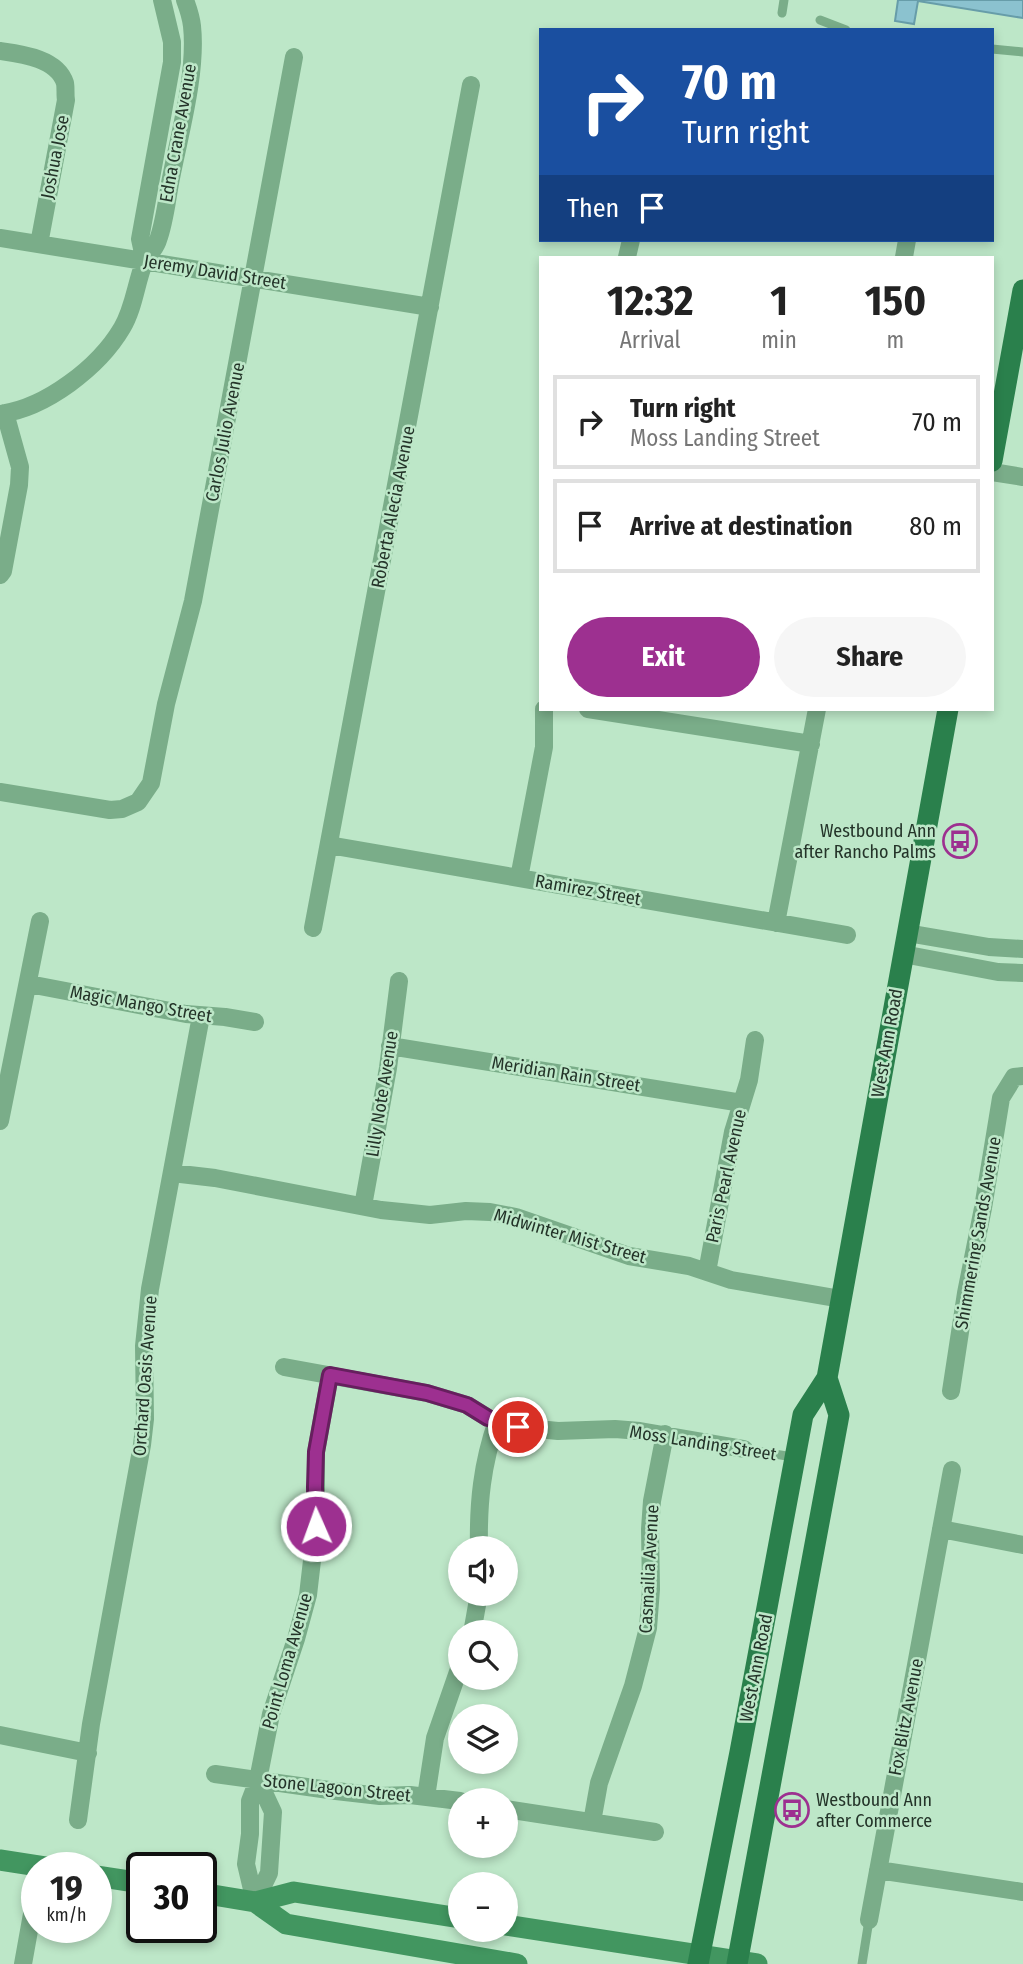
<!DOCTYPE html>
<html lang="en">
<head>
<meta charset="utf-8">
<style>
	body { margin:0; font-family:"Fira Sans Condensed",sans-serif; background:#f6f6f6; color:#222; height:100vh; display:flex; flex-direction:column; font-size:26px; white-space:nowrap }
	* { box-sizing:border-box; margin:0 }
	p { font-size:23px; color:#767676 }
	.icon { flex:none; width:38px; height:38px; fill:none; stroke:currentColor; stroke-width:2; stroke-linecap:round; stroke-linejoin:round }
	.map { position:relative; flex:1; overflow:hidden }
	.side { position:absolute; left:539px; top:256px; width:455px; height:455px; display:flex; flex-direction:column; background:#fff; border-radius:0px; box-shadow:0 4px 10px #0003 }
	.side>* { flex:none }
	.guide { position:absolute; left:539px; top:28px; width:455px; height:214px; border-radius:0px; box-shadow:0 4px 10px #0003; background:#1a4fa0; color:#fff; overflow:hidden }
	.tools { position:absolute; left:448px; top:1536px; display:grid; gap:14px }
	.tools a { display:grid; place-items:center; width:70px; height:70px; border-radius:50%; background:#fff; box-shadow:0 4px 10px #0003; font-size:35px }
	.speed { position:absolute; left:21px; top:1852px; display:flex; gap:14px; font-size:35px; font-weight:700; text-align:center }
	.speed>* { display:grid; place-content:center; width:91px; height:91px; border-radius:50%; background:#fff; box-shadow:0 4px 10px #0003; line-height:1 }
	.speed small { font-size:18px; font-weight:400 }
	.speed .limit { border:4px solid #111; border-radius:10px; background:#fff; color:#111 }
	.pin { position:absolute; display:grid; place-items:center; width:60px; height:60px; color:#fff; margin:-30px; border:4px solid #fff; border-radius:50%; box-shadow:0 2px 7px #0007 }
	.me { position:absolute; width:77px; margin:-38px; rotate:358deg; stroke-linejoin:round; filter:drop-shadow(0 0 5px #0008) }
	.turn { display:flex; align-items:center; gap:24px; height:147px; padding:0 28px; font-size:32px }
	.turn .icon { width:91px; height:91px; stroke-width:2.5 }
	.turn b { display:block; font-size:49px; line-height:60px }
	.then { display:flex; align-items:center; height:66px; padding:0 28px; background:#0003; gap:14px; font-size:26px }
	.eta { display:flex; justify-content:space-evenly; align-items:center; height:119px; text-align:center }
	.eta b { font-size:42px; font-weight:700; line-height:49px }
	.action { display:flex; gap:14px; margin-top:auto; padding:14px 28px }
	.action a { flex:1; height:80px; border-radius:42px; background:#9d3090; color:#fff; font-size:28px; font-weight:700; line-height:80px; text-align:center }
	.action a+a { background:#f6f6f6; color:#222 }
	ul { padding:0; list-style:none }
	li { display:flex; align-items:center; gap:21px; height:94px; margin:0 14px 10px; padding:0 14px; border:4px solid #e0e0e0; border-radius:0px }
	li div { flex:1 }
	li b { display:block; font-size:26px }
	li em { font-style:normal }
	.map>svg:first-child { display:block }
</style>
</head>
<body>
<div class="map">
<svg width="1023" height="1964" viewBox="0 0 1023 1964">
	<rect width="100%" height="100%" fill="#bde7c8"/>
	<!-- building -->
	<path fill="#8bc2cf" stroke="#679da9" stroke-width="2" d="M898,0h125v18l-105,-17 -4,23 -19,-3z"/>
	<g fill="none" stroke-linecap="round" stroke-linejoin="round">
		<!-- lane -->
		<path stroke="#7aad89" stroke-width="9" d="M782,13l2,-13
			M820,20l26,10
			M992,49l31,3
			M744,1449l49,8
			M862,1964l7,-44"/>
		<!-- street -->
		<path stroke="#7aad89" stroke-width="18" d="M0,51c21,3 57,7 65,32 1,5 0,12 1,17l-27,144
			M0,238l430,69
			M627,257l4,-17
			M904,257l3,-17
			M145,262l-5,-23 32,-177v-20l-10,-42
			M0,414c46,-6 99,-47 122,-86 12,-20 14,-45 22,-65 4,-8 12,-15 14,-23 7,-19 9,-42 13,-62 9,-46 26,-106 21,-152 -1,-9 -4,-18 -7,-26
			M992,472l31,5
			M0,575l3,-4 16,-86 1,-18 -15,-54
			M588,709l223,35
			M0,792l110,18 12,-1 16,-7 13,-19 15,-79 27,-103 101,-544
			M329,845l518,90
			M519,878l25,-131v-38
			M776,923l41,-214
			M313,928l158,-843
			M907,933l82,14 34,2
			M903,954l95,18 25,1
			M29,984l157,30 39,3 30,5
			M390,1046l352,57
			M0,1121l40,-200
			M172,1173l43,5 166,32 30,3 19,2 36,-4 24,1 26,5 113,39 60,10 42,14 110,19
			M363,1206l25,-138 11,-87
			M707,1272l26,-140 16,-52 6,-40
			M284,1367l143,26 40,12 21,13 30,9 40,4 57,-2 25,2 104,18
			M951,1391l15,-98 17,-85 18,-110 13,-21 9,-1
			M941,1529l82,16
			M479,1549c-1,-46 3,-85 18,-128
			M472,1633l7,-39
			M0,1735l88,18
			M215,1774l121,17 44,5 30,-1 50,6
			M258,1780l13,-66 25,-75 12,-44 8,-69v-74l14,-77
			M258,1780l15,32 -4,61 -14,29 -9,-38 4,-30v-33z
			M426,1797l9,-59 25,-72
			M506,1809l149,23
			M78,1820l13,-96 51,-279 3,-26 -1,-73 6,-57 51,-273
			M592,1822l7,-39 34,-97 15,-58 3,-39 -1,-60 2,-28 13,-67
			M878,1870l145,22
			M869,1920l83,-450
			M23,1964l14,-78"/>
		<!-- secondary -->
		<path stroke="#429660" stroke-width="21" d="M0,1860l45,7
			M96,1876l46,7
			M201,1893l54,9 39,-10 166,26
			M255,1902l31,22 231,40
			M506,1925l251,39"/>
		<!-- primary -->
		<path stroke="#2a804c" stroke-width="21" d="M992,461l31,-171
			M698,1964l42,-212 63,-337 24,-37 121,-669
			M737,1964l102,-549 -12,-37"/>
	</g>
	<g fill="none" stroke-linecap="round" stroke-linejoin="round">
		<!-- route casing -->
		<g stroke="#661f5e" stroke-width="18">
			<path id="route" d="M316,1526l-1,-39 1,-35 14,-77 97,18 40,12 21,13 30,9"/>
		</g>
		<!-- route -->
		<use href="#route" stroke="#9d3090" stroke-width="12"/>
	</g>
	<!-- icons -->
	<defs>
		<g id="bus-ring" transform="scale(1.75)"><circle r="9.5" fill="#bde7c8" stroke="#9d3090" stroke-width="1.5"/><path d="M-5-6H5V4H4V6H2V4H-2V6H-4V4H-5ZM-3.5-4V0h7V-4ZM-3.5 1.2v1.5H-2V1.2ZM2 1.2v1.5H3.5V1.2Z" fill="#9d3090"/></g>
	</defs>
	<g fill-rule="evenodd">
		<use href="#bus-ring" x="960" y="841"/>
		<use href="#bus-ring" x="792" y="1810"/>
	</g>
	<g text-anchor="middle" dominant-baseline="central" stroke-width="5" stroke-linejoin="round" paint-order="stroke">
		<!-- street labels -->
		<g font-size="18" fill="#243429" stroke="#bde7c8">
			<text transform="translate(178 133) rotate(-80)">Edna Crane Avenue</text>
			<text transform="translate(55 157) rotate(-79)">Joshua Jose</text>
			<text transform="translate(215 272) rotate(9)">Jeremy David Street</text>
			<text transform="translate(225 432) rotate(-79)">Carlos Julio Avenue</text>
			<text transform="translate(393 507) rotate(-79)">Roberta Alecia Avenue</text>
			<text transform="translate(588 890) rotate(10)">Ramirez Street</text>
			<text transform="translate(141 1004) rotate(10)">Magic Mango Street</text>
			<text transform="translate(887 1043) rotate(-80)">West Ann Road</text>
			<text transform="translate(566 1074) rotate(9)">Meridian Rain Street</text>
			<text transform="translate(382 1094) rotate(-81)">Lilly Note Avenue</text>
			<text transform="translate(726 1176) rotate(-78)">Paris Pearl Avenue</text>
			<text transform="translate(978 1233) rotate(-80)">Shimmering Sands Avenue</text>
			<text transform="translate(570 1236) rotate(16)">Midwinter Mist Street</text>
			<text transform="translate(145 1376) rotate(-86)">Orchard Oasis Avenue</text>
			<text transform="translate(703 1443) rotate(9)">Moss Landing Street</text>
			<text transform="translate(649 1569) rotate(-87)">Casmailia Avenue</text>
			<text transform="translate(287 1661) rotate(-74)">Point Loma Avenue</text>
			<text transform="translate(756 1668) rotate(-79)">West Ann Road</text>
			<text transform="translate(906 1717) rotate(-79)">Fox Blitz Avenue</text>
			<text transform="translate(337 1788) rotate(6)">Stone Lagoon Street</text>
		</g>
		<!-- poi labels -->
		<g font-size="18" fill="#243429" stroke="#bde7c8" text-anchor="end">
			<text x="936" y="831">Westbound Ann<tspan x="936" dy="21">after Rancho Palms</tspan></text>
			<text x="816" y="1800" text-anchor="start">Westbound Ann<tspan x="816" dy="21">after Commerce</tspan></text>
		</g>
	</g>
</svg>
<div class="tools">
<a><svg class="icon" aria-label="sound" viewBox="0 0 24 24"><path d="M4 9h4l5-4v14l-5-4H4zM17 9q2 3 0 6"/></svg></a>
<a><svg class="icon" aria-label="search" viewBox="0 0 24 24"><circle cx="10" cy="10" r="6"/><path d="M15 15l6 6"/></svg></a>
<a><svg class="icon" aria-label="layers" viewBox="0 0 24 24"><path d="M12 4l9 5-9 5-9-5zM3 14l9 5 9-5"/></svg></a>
<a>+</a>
<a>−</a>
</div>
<div class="speed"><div>19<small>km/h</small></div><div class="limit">30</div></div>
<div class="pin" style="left:518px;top:1427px;background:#d93025"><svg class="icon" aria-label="arrive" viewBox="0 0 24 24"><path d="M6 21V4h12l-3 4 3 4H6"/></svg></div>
<svg class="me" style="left:316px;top:1526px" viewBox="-20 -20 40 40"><circle r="17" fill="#9d3090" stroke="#fff" stroke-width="3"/><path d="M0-11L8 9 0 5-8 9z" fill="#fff"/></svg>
<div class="guide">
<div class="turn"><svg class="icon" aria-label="right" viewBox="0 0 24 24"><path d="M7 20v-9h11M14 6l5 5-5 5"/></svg><div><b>70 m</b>Turn right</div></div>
<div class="then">Then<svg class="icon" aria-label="arrive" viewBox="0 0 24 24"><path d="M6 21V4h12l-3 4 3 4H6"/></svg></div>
</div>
<section class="side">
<div class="eta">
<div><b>12:32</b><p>Arrival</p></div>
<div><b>1</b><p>min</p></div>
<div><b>150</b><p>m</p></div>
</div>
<ul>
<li><svg class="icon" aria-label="right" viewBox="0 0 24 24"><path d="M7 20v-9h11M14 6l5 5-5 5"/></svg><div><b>Turn right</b><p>Moss Landing Street</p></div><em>70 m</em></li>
<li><svg class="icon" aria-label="arrive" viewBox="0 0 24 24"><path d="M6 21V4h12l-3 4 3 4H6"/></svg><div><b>Arrive at destination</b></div><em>80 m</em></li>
</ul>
<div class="action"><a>Exit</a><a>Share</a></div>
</section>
</div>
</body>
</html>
